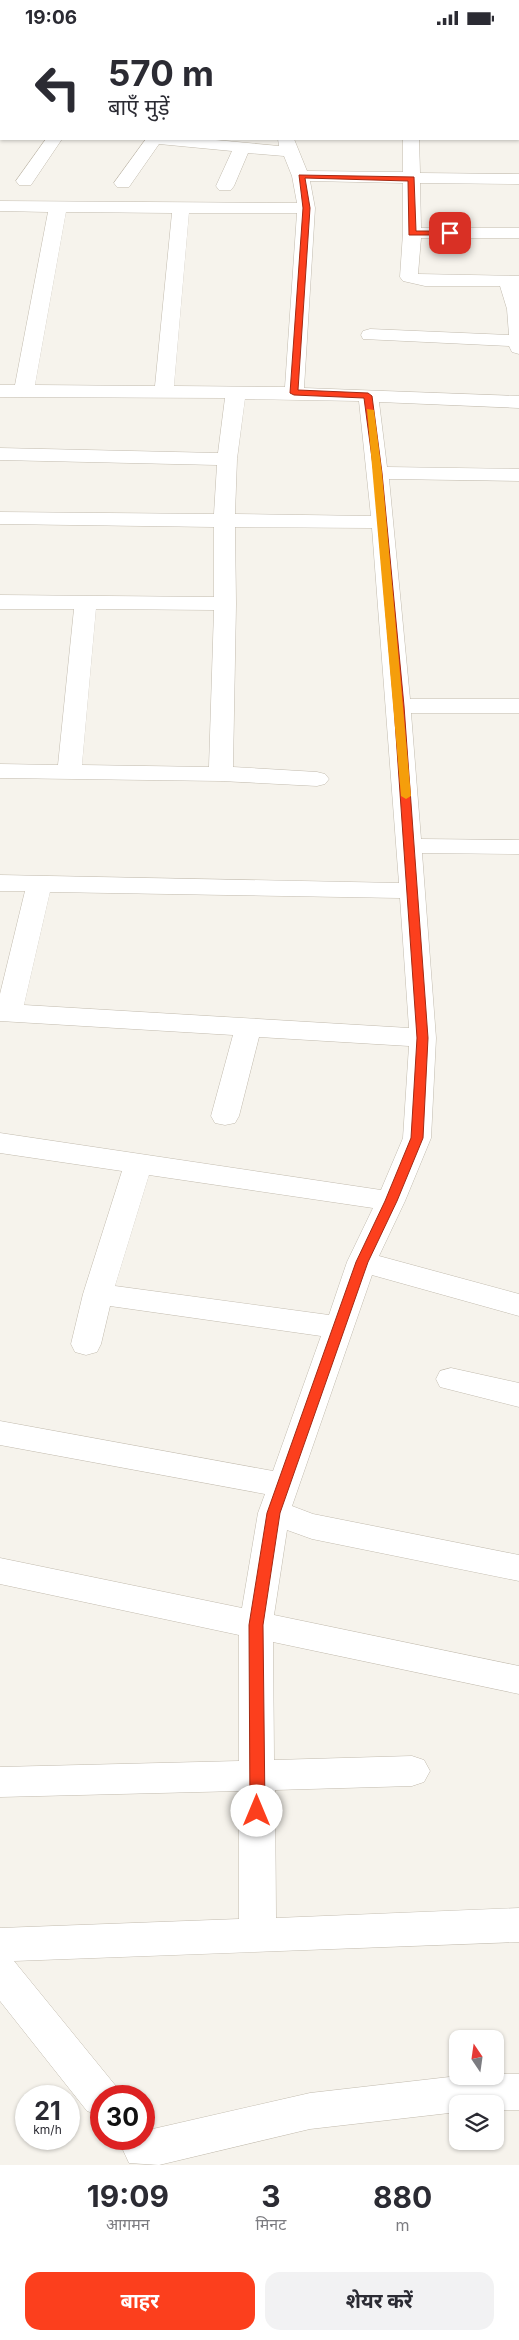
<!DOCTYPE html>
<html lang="hi">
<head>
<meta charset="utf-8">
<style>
	body { margin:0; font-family:Inter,"Noto Sans Devanagari",sans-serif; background:#f2f2f3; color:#2b2b33; height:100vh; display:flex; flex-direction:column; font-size:19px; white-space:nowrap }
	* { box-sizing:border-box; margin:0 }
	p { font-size:16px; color:#7c7c81 }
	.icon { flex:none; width:28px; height:28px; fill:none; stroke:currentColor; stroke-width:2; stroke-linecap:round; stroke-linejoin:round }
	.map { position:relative; height:2130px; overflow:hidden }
	.sheet { display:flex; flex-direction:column; background:#fff; flex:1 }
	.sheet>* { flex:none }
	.guide { position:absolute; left:0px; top:0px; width:520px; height:105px; box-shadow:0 1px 4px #0004; background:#fff; color:#2b2b33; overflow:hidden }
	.needle { width:32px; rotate:347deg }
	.tools { position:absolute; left:449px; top:1995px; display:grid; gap:10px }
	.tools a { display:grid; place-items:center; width:55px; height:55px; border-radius:10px; background:#fff; box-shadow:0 1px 4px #0004; font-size:25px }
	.speed { position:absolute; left:15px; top:2050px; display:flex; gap:10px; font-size:25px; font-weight:700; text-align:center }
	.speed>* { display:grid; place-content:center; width:65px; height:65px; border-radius:50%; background:#fff; box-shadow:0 1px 4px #0004; line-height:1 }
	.speed small { font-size:12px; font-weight:400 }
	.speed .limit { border:8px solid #d22; background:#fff; color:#111 }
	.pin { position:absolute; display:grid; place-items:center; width:42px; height:42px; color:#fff; margin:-21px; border-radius:10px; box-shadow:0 2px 8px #0006 }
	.me { position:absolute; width:55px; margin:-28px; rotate:0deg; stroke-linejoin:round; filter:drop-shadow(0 0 4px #0008) }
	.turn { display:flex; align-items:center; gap:18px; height:105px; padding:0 25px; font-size:22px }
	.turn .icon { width:65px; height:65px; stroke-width:2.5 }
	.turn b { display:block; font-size:35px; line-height:42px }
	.eta { display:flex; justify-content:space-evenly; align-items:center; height:85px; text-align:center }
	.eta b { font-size:30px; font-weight:700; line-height:35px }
	.primary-button { display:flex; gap:10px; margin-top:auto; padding:10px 25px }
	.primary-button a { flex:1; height:58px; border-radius:15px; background:#fc3f1d; color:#fff; font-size:20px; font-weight:700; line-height:58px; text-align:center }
	.primary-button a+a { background:#f2f2f3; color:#2b2b33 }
	.status { display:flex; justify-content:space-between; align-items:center; height:35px; padding:0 25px; background:#fff; direction:ltr }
	.status svg { height:14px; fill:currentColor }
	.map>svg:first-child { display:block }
</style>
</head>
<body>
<div class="status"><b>19:06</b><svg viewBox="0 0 49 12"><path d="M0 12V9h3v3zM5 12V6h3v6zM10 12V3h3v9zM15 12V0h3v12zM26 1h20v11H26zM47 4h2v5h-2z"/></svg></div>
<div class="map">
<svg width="519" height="2130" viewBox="0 0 519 2130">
	<rect width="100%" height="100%" fill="#f6f3ec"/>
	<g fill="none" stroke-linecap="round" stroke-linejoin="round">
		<!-- street casing -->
		<g stroke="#c2bbae" stroke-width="1">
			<path id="street" d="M15,0h26l1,1h-26z
				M292,0h29l1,1h-29z
				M0,20l1,1v10l-1,-1z
				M0,83h1v11h-1z
				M46,104h16l-31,46h-12l-3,-4z
				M146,104h59l74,7 -1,-7h16l13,32 96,1v-33h16l1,34 99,1v10l-99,-1 1,45h98v10h-98l-3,36 101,2v78l-7,-2 -3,-6 -146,-7 -2,-4 2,-4 7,-2 139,6 -2,-26 -7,-23h-75l-22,-5 -3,-4 3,-44v-50l-93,-2 5,27 -11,180 215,8v12l-140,-6 8,65 132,2v12l-130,-2 21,220h109v14h-108l10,126 98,1v14l-97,-1 14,185 -5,100 -26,63 -26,55 140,38v22l-147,-41 -80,231 21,8 206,41v26l-207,-42 -25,-9 -13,85 245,51v28l-246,-52 1,118 138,-4 12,4 6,11 -6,11 -12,4 -137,4 1,128 243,-10v34l-505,19 101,124 5,11h-19v20l-14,-5 -87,-110v-73l239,-9v-128l-239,6v-30l239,-6v-126l-239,-51v-26l242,50 16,-95 7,-19 -265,-49v-24l273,50 48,-135 -211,-30 -9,38 -4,8 -11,3 -11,-3 -4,-8 12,-50 39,-123 -122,-18v-20l381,57 22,-52 6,-92 -150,-9 -20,79 -4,7 -10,2 -10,-2 -4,-7 22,-81 -233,-14v-27l25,-103h-25v-16l399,8 -27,-355 -137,-1 1,77 -3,163 84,5 8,2 4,5 -4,5 -8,2 -96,-5 -221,-3v-14l58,1 16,-156h-74v-14l214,2v-70l-214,-3v-12l214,2 3,-49 -217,-5v-12l218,5 7,-55 -225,-1v-12h15l33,-173 -48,-1v-10l297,2 -5,-27 -8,-20 -36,-3 -14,33 -3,4h-12l-3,-4 16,-35 -73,-7 -30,43h-12l-3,-4zM66,177l106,1 -17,173 -120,-1zM189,178h108l-12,174 -111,-1zM245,364l114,2 12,115 -136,-2 2,-55zM96,574l118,1 -5,157 -127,-2zM50,857l350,6 9,130 -385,-23zM149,1140l224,33 -26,54 -18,53 -214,-29z
				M451,1333l68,15v24l-79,-20 -4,-8 4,-8z
				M495,2039h24v36h-24v-6h-37v8l-148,17 -151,36 -30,-2 -6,-13 5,-11h16v-8l166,-38 148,-17h37z"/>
		</g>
		<!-- street -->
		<use href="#street" fill="#fff" fill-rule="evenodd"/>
	</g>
	<!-- route -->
	<path fill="#fc3f1d" stroke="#a42913" d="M299,140l115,2 2,54h34l4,2 -4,2h-41l-1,-54 -103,-3 5,30 -12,182 70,3 4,3 10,77 22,233 24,332 -5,100 -26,63 -29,61 -88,251 -17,112 2,186 -2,4 -6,2 -5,-2 -2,-4 -1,-186 18,-112 89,-251 29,-61 26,-63 6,-100 -23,-332 -20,-233 -10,-75 -70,-3 -4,-2 13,-185z"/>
	<!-- slow -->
	<path fill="#f59e0b" d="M367,374l7,1 8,63 29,323 -5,3 -5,-3z"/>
</svg>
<div class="tools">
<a><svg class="needle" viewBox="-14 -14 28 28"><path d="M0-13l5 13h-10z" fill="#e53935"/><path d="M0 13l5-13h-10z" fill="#7c7c81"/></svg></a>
<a><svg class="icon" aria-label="layers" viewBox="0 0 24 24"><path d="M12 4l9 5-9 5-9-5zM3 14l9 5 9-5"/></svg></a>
</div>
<div class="speed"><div>21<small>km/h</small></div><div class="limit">30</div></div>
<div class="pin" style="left:450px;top:198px;background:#d93025"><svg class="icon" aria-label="arrive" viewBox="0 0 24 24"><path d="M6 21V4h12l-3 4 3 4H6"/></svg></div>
<svg class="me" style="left:257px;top:1776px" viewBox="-20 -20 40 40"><circle r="19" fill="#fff"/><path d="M0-13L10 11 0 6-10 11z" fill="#fc3f1d"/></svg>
<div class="guide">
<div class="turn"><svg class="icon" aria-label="left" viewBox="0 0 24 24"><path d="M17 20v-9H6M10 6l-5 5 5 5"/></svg><div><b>570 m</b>बाएँ मुड़ें</div></div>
</div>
</div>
<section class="sheet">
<div class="eta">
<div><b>19:09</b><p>आगमन</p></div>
<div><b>3</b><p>मिनट</p></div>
<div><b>880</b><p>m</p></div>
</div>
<div class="primary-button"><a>बाहर</a><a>शेयर करें</a></div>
</section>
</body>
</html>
